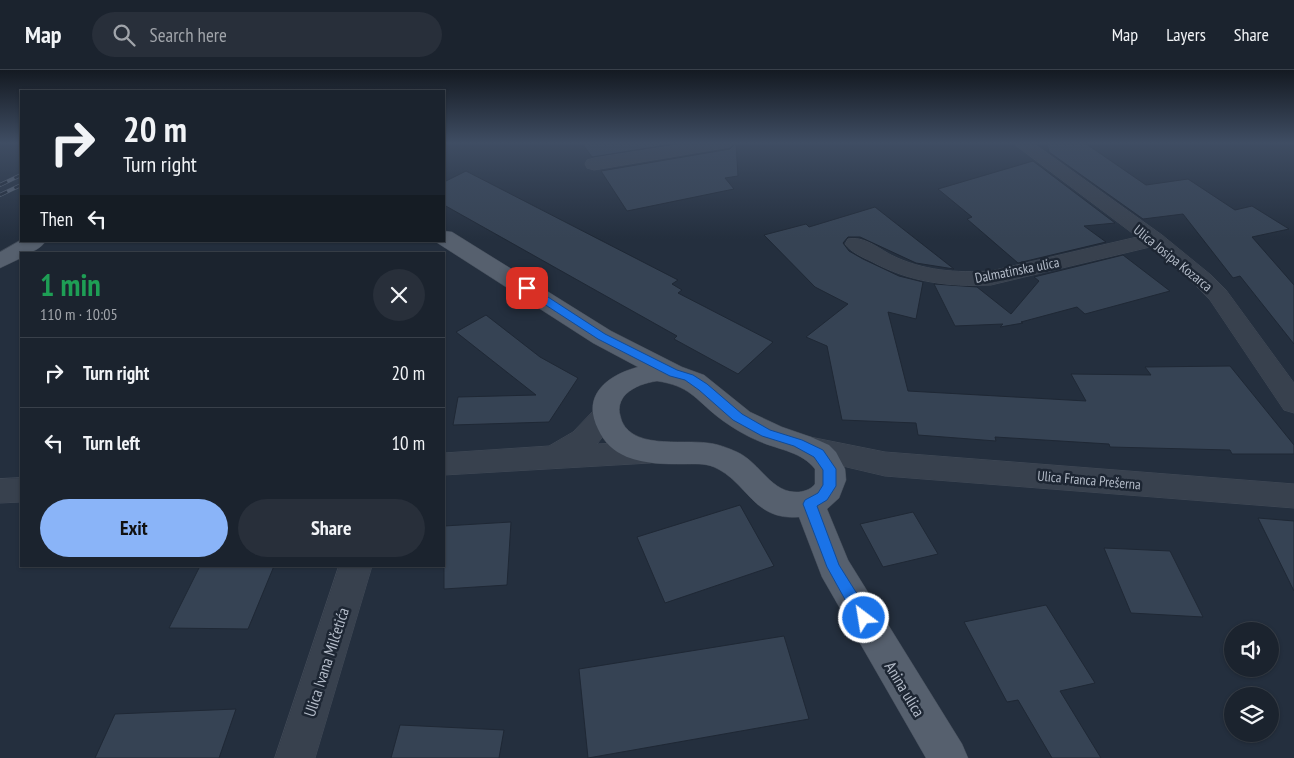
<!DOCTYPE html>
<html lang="en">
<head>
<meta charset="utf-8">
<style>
	body { margin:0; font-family:"PT Sans Narrow",sans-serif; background:#282f3a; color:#f1f3f6; height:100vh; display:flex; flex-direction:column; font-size:19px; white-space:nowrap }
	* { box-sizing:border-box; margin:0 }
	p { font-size:16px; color:#a0a4aa }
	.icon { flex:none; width:28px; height:28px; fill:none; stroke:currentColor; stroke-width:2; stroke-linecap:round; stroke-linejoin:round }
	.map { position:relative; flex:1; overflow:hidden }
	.panel { position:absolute; left:20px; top:182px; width:425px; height:315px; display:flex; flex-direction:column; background:#1b232e; border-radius:0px; box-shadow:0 1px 4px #0004,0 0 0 1px #39404a }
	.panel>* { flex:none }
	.top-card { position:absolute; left:20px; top:20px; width:425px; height:152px; border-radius:0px; box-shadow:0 1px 4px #0004,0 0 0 1px #39404a; background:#1b232e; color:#f1f3f6; overflow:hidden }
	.buttons { position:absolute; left:1224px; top:552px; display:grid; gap:10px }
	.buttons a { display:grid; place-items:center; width:55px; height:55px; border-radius:50%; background:#1b232e; box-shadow:0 1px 4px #0004,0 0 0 1px #39404a; font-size:25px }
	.pin { position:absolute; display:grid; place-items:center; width:42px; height:42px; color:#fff; margin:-21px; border-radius:10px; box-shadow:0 2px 8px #0006 }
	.me { position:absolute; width:55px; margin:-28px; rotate:329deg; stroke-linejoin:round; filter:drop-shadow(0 0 4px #0008) }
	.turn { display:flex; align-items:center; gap:18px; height:105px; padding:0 20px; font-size:22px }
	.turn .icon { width:65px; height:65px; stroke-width:2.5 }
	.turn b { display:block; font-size:35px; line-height:42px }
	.then { display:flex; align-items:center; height:48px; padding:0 20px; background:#0003; gap:10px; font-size:19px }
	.round { display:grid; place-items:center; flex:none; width:52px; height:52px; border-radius:26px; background:#282f3a }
	.overview { display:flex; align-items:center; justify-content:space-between; height:85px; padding:0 20px }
	h1 { font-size:30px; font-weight:800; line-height:38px; color:#1e9e55 }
	.button { display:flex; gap:10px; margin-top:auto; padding:10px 20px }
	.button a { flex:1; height:58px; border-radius:30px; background:#8ab4f8; color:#111; font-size:20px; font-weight:800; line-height:58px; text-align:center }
	.button a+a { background:#282f3a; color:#f1f3f6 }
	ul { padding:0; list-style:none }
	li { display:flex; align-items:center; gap:15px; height:70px; padding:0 20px; border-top:1px solid #39404a }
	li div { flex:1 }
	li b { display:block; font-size:19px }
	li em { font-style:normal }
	header { display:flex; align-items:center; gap:30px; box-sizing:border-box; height:70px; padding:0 25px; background:#1b232e; border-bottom:1px solid #39404a }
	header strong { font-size:24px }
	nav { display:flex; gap:28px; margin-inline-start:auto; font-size:18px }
	.search { width:350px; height:45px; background:#282f3a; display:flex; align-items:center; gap:12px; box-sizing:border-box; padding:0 18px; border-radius:28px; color:#a0a4aa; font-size:19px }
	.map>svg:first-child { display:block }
</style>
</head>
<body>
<header>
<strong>Map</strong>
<div class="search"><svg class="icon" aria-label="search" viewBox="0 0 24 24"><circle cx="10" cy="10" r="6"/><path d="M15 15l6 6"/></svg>Search here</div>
<nav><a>Map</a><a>Layers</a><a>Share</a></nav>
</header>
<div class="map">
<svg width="1294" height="688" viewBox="0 0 1294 688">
	<rect width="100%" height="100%" fill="#242f3e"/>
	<!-- building -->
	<path fill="#364354" stroke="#1f2835" d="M582,73h97l-87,14z
		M736,73l2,33 -13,2 9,11 -107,22 -26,-40 129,-22z
		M1047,73h38l61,42 42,-6 47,31 17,-4 37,23 -37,8 42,48v59l-54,-68 -7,2 -50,-64 -40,5 -94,-67z
		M1033,91l82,62 -31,3 22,16 -88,21 -51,-44 5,-2 -34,-28z
		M466,101l212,109 -6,4 10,6 -4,3 95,49 -35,32 -64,-35 3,-3 -233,-131v-23z
		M875,137l79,62 -38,-6 -56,-26h-12l-5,6 6,8 14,8 36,17 24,6 -7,37 -28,-7 20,79 178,10 -15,-27 80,1 -6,-8 85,-1 64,79v9h-62l-2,-4 -120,-3 -1,-3 -114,-7 1,4 -78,-6 -2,-12 -74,-3 -15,-74 -21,-9 42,-33 -33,-17 -51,-52 42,-11 3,3z
		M1123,185l47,36 -85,23 -8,-7 -56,15 2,1 -23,4 3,-3 -48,2 -21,-42 43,3 34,27 28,-33 -5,-4z
		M486,245l54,42 38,21 -29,44 -96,3 5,-28 78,-2 -80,-63z
		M740,435l34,61 -109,37 -28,-66z
		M913,442l25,42 -55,13 -23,-43z
		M1258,448l36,3v70z
		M511,452l-4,63 -63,4v-63z
		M1104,478l66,3 33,66 -72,-4z
		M200,496h74l-26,63 -79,-1z
		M1046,535l49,78 -35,8 41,67h-49l-34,-58 -11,2 -43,-80z
		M784,566l25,83 -221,39 -9,-89z
		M236,639l-17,49h-124l20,-44z
		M400,655l104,5 -5,28h-108z"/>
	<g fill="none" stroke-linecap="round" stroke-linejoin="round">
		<!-- minor casing -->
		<g stroke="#414a57" stroke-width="1">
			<path id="minor" d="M691,73h42l-3,4 -6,1 -130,22 -7,-2 -2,-4 2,-4 7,-2z
				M1013,73h20l129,92 49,40 15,15 68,93v30l-10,-3 -74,-110 -15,-15 -45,-38 -159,38c-43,2 -82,-3 -120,-24 -9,-4 -20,-9 -26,-17l3,-5c16,-3 30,9 43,16 32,16 65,18 100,16l146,-34z
				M606,335l10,3 4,7 -23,29 53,-3 10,3 4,8 -4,8 -10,3 -206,12v-22l105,-7 24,-14 23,-24z
				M810,367l75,15 409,32v24l-409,-32 -85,-20 -4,-8 4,-8z
				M21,408v24l-21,1v-24z
				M339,496h33l-57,192h-40z"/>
		</g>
		<!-- major casing -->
		<g stroke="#414a57" stroke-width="1">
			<path id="major" d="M444,161l8,1 159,99 71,36 22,8 46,37 32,15 29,10 18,8 7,7 9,17 1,11 -7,18 -12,11 21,51 114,184 6,14h-42l-104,-181 -23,-60c-46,4 -51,-35 -85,-50 -9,-4 -21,-3 -30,-3 -20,0 -39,0 -57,-7 -14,-6 -23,-15 -29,-28 -17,-34 10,-54 40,-62l-45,-24 -157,-101 8,-1zM657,311c33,5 37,17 61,36 13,10 28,19 43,25 19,8 41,10 54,27v15c-4,5 -9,7 -16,8 -28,2 -38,-29 -62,-40 -9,-4 -19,-8 -29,-9 -26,-4 -81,8 -88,-28 -2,-7 0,-15 6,-21 9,-8 19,-11 31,-13z
				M21,170l25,1c-6,8 -16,13 -25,13v4l-21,10v-16z"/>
		</g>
		<!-- minor -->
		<use href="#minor" fill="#38414e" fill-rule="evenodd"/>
		<!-- major -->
		<use href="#major" fill="#56606e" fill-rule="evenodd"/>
		<!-- rail casing -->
		<g stroke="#5a6575" stroke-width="4">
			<path id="rail" d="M0,115l21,-10
				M0,125l21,-10"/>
		</g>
		<!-- rail -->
		<use href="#rail" stroke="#1d2633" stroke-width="2.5" stroke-dasharray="8" stroke-linecap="butt"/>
	</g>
	<!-- sky -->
	<linearGradient id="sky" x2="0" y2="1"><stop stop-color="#141a22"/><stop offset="0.43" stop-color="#3f4d63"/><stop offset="1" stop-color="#3f4d63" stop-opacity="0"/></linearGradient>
	<rect width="1294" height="169" fill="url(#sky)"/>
	<!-- route -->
	<path fill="#1a73e8" stroke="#114b97" d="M524,216h7l74,48 72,36 16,5 14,9 35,30 28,16 32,10 21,10 13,19v17l-9,14 -10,6 22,59 30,48 2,5 -2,5 -5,2 -6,-2 -31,-56 -24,-63 2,-4 13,-7 5,-8v-15l-9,-13 -20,-11 -32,-10 -29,-16 -34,-30 -14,-10 -15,-4 -72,-37 -74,-48z"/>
	<g text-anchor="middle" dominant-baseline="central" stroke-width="5" stroke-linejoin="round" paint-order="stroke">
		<!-- street labels -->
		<g font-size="14" fill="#b4bcc9" stroke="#1d2633">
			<text transform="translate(1173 188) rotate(39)">Ulica Josipa Kozarca</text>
			<text transform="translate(1017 200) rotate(-11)">Dalmatinska ulica</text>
			<text transform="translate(1089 410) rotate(5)">Ulica Franca Prešerna</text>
		</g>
		<!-- near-street labels -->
		<g font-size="16" fill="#b4bcc9" stroke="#1d2633">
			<text transform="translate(326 592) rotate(-72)">Ulica Ivana Milčetića</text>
			<text transform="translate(905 619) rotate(59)">Anina ulica</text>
		</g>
	</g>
</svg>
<div class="buttons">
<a><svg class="icon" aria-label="sound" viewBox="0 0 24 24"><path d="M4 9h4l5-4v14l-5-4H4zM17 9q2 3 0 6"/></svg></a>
<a><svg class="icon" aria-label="layers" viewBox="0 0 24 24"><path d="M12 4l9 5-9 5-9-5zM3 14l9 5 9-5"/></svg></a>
</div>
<div class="pin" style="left:527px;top:218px;background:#d93025"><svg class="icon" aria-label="arrive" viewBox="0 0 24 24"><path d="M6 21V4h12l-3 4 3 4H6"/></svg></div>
<svg class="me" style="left:864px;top:548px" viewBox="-20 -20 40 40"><circle r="17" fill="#1a73e8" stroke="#fff" stroke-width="3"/><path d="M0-11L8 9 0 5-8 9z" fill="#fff"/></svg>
<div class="top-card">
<div class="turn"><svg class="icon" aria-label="right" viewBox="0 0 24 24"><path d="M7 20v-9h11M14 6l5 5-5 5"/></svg><div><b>20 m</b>Turn right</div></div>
<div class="then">Then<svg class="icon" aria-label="left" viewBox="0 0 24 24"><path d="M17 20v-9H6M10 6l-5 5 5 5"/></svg></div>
</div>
<section class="panel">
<div class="overview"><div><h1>1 min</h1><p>110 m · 10:05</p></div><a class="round"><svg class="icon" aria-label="close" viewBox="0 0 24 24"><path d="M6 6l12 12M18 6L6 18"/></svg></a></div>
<ul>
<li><svg class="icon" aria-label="right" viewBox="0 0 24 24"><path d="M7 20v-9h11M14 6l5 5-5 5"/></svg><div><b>Turn right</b></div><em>20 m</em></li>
<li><svg class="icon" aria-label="left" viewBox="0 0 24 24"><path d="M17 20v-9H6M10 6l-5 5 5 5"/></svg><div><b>Turn left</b></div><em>10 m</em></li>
</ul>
<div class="button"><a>Exit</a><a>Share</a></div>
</section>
</div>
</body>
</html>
